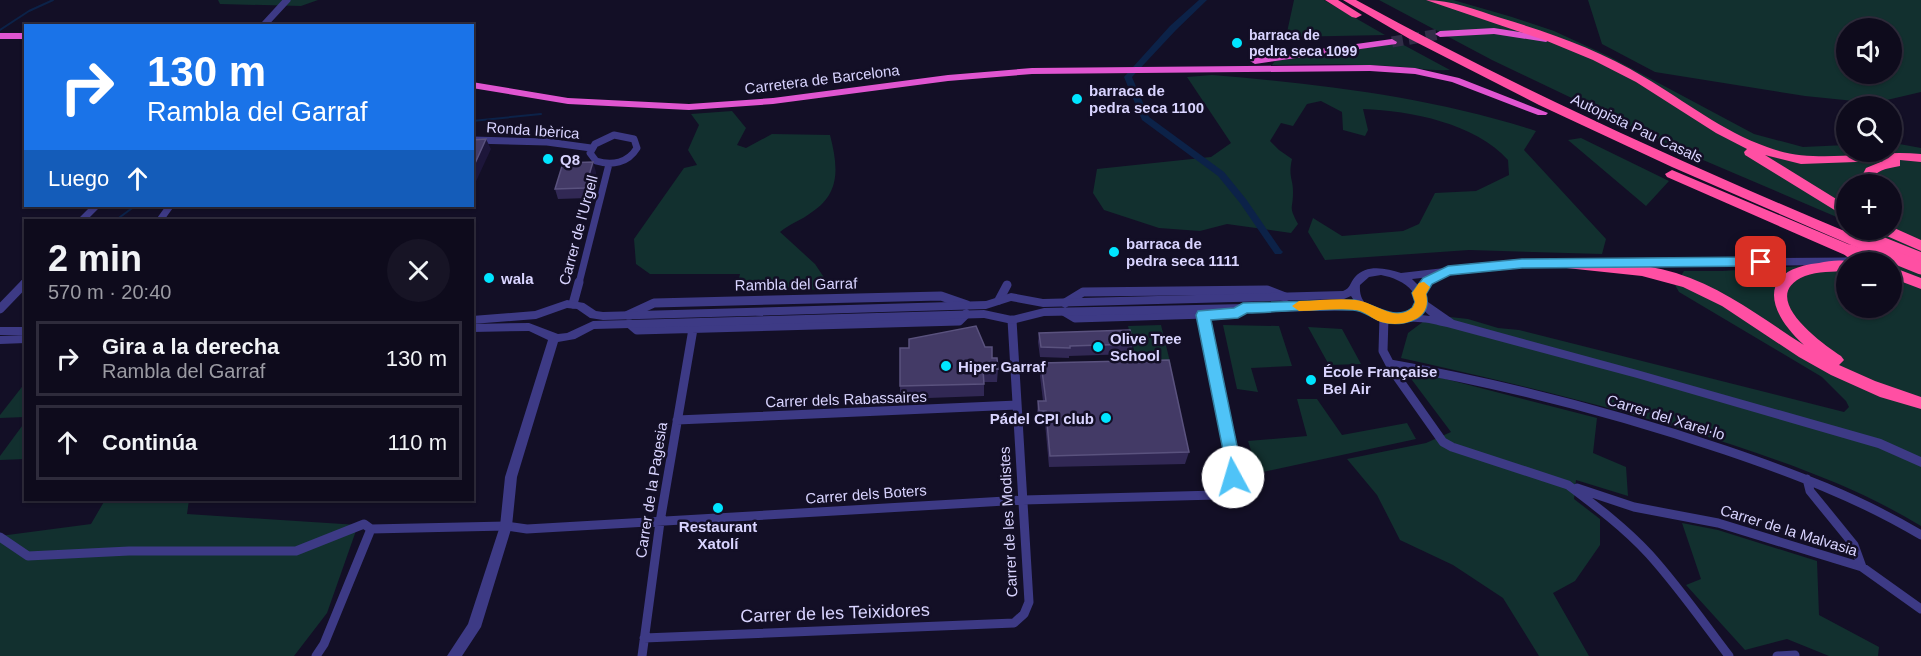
<!DOCTYPE html>
<html lang="es">
<head>
<meta charset="utf-8">
<style>
	body { margin:0; font-family:Arial,sans-serif; background:#171425; color:#f1f3f6; height:100vh; display:flex; flex-direction:column; font-size:22px; white-space:nowrap }
	* { box-sizing:border-box; margin:0 }
	p { font-size:20px; color:#9b9ba3 }
	.icon { flex:none; width:33px; height:33px; fill:none; stroke:currentColor; stroke-width:2; stroke-linecap:round; stroke-linejoin:round }
	.map { position:relative; flex:1; overflow:hidden }
	.drawer { position:absolute; left:24px; top:219px; width:450px; height:282px; display:flex; flex-direction:column; background:#0e0b1c; border-radius:0px; box-shadow:0 2px 4px #0004,0 0 0 2px #2e2b3b }
	.drawer>* { flex:none }
	.hud { position:absolute; left:24px; top:24px; width:450px; height:183px; border-radius:0px; box-shadow:0 2px 4px #0004,0 0 0 2px #2e2b3b; background:#1a73e8; color:#fff; overflow:hidden }
	.fabs { position:absolute; left:1836px; top:18px; display:grid; gap:12px }
	.fabs a { display:grid; place-items:center; width:66px; height:66px; border-radius:50%; background:#0e0b1c; box-shadow:0 2px 4px #0004,0 0 0 2px #2e2b3b; font-size:30px }
	.pin { position:absolute; display:grid; place-items:center; width:51px; height:51px; color:#fff; margin:-26px; border-radius:12px; box-shadow:0 3px 9px #0006 }
	.me { position:absolute; width:66px; margin:-33px; rotate:354deg; stroke-linejoin:round; filter:drop-shadow(0 0 4px #0008) }
	.turn { display:flex; align-items:center; gap:21px; height:126px; padding:0 24px; font-size:27px }
	.turn .icon { width:78px; height:78px; stroke-width:2.5 }
	.turn b { display:block; font-size:42px; line-height:51px }
	.then { display:flex; align-items:center; height:57px; padding:0 24px; background:#0003; gap:12px; font-size:22px }
	.round { display:grid; place-items:center; flex:none; width:63px; height:63px; border-radius:32px; background:#171425 }
	.headline { display:flex; align-items:center; justify-content:space-between; height:102px; padding:0 24px }
	h1 { font-size:36px; font-weight:700; line-height:45px }
	ul { padding:0; list-style:none }
	li { display:flex; align-items:center; gap:18px; height:75px; margin:0 12px 9px; padding:0 12px; border:3px solid #2e2b3b; border-radius:0px }
	li div { flex:1 }
	li b { display:block; font-size:22px }
	li em { font-style:normal }
	.map>svg:first-child { display:block }
</style>
</head>
<body>
<div class="map">
<svg width="1921" height="656" viewBox="0 0 1921 656">
	<rect width="100%" height="100%" fill="#130f26"/>
	<!-- green -->
	<path fill="#12302f" fill-rule="evenodd" d="M218,0h100l-17,6 -81,-2z
		M1294,0h30l61,35 -99,2z
		M1379,0h74l59,17 42,14 54,25 146,78 49,13 43,-2v7h46v-9h2l27,5v378c-59,-36 -123,-59 -188,-81 -109,-36 -220,-62 -332,-87l7,-25 24,-18 36,4 30,9 21,2 325,82 5,-5 -3,-6 -24,-24 -143,-85 -4,-7 9,-14h38l113,-7 24,-16v-11l-6,-7h39v-46h-46v37l-157,-67 -197,-94zM1846,262h46v46h-46z
		M1588,0h333v92l-47,11 -69,-7 -150,-24 -53,-28zM1846,28h46v46h-46z
		M1400,43l50,27c-21,1 -40,-3 -60,-4 -40,-2 -78,-2 -118,-1l3,-4z
		M1212,75c109,9 219,22 324,56l-12,19 82,89 -4,15 -133,-4 -144,10 -17,-28 5,-14 29,18 61,-5 16,-7 16,-31 41,-2 33,-16 -1,-15c-33,-37 -97,-49 -145,-51l5,21 -3,6 -22,-6 -1,-18 -21,-11 -14,3 -14,22 -12,-3 -11,18 9,9 13,9c-4,18 1,19 1,33 0,19 -5,13 5,32l-7,9 -64,-9 -27,7 -41,-3 -55,-18 -11,-17 4,-24 114,-12 20,-14 -44,-66z
		M732,111l14,17 -9,17 9,3 26,-14 58,1c8,31 11,58 -18,77 -10,8 -23,12 -32,20l35,32 12,18 -5,8 -85,-4 3,-12h-90l-14,-10 -2,-25 50,-71 13,-3 -9,-15 11,-25 -8,-11z
		M1581,138l88,43 -23,25 -78,-66z
		M1161,325l10,41 -33,1 -10,-41z
		M1223,325l56,1 13,40 -41,2 7,24 -21,-3z
		M1308,327l34,2 19,35 -32,1z
		M1403,368l194,50 -4,35 33,14 2,29 -52,-16 -2,19 26,20v26l-25,36 -22,12 36,63h-50l-36,-58 -50,-33 -53,-25 -23,-45 -30,-36 79,-16 25,-11z
		M25,383v34l-25,1v-3z
		M1297,399h20l25,36 65,-12 9,16 -158,34 -10,-32 59,-5z
		M25,422v37l-25,1v-4z
		M105,500h84l-2,14 171,11 -31,88 -33,43h-294v-120l91,-12z
		M1682,523l36,7 99,31 2,54 60,32 -1,9h-49l-42,-17 -42,11 -59,-65 15,-6z"/>
	<g fill="none" stroke-linecap="round" stroke-linejoin="round">
		<!-- stream -->
		<path stroke="#0c2248" stroke-width="2" d="M0,30l29,-19 24,-11
			M472,121l69,-7
			M116,220l19,-14"/>
		<!-- canal -->
		<path fill="#0c2248" fill-rule="evenodd" d="M1199,0h8l-31,30 -44,47 17,40 75,55 22,27 35,51 2,2 -2,2h-6l-35,-51 -22,-27 -76,-56 -18,-43 46,-51z"/>
		<!-- trunk-tunnel -->
		<path stroke="#312d47" stroke-width="11" stroke-dasharray="11 6" stroke-linecap="butt" d="M1392,42l48,-8"/>
		<!-- minor-far1 -->
		<path stroke="#3d3a85" stroke-width="7" d="M263,26l24,-26
			M614,135l20,4 3,9c-9,15 -25,18 -41,13l-6,-8 5,-9z
			M472,140l75,2 44,6
			M82,220l14,-14
			M160,220l10,-14
			M24,283l2,-2
			M579,283l30,-119"/>
		<!-- minor -->
		<path stroke="#3d3a85" stroke-width="9" d="M999,300l8,-15
			M1065,303l18,-11 184,-2 18,7
			M573,304l6,-22
			M0,309l26,-27
			M1065,312l10,6 163,-5 5,-5
			M628,315l26,-12 287,-7 26,9
			M1384,317l-1,34 12,23 48,68 9,5 116,38c28,21 57,43 81,69 29,32 54,68 80,102
			M630,324l7,6 322,-9 7,-7
			M1390,364c114,20 225,49 335,86 68,23 134,48 196,85
			M677,420l340,-15
			M1807,479l3,12 44,54 8,22
			M1577,488l57,19 84,16 144,44 59,42
			M371,529l135,-3 21,3 496,-29 194,-5 13,-15 3,-20 -30,-145
			M0,537l28,19 101,-5h167l68,-27 7,5
			M644,638l370,-15 10,-9 5,-12 -17,-282
			M316,656l8,-12 47,-115
			M642,656l18,-134 33,-193
			M1777,656l18,-1"/>
		<!-- tertiary -->
		<path fill="#3d3a85" fill-rule="evenodd" d="M1921,257v8l-75,-3v3l-237,2 -5,-4 5,-4z
			M1522,259h48l5,4 -5,4h-48l-110,12 9,9 7,14 26,18 183,50 244,69 40,18v10l-43,-19 -241,-70 -190,-51c-10,-2 -19,-5 -29,-5 -21,-1 -38,2 -56,-12l-318,6 -32,8 -28,-6 -390,11 -19,10 -17,3 -41,135 -5,49 -31,101 -19,29h-15l21,-32 32,-98 5,-49 43,-137 -19,-9 -57,1v-8l57,-1 29,11 9,-1 26,-12 391,-11 28,6 32,-8 311,-6 -4,-6 -7,3 -301,8 -32,-6 -25,8 -383,11 -13,-2 -13,-9 -10,-1 -31,11 -64,5v-8l63,-5 32,-11 17,3 12,8 7,1 383,-11 25,-8 32,6 300,-8c8,-3 6,-7 12,-14 11,-13 31,-9 46,-4zM1381,275c11,2 24,7 31,16 8,11 7,16 18,25 -21,-4 -73,5 -70,-31l9,-8z
			M0,327h26v8h-26z
			M26,335v8l-26,1v-8z"/>
		<!-- trunk -->
		<path fill="#e055d1" fill-rule="evenodd" d="M1494,28l52,8 5,3 -5,3 -52,-8 -54,3 -5,-3 5,-3z
			M0,33h26v6h-26z
			M1392,39l5,3 -1,2 -141,20 -5,-3 5,-3z
			M1370,65l45,3 44,10 89,35 -2,2h-8l-86,-33 -37,-8 -45,-3 -338,3 -84,7 -175,23 -84,6 -121,-6 -96,-16v-6l96,16 121,6 84,-6 175,-23 84,-7z"/>
		<!-- motorway -->
		<path fill="#ff4fa3" fill-rule="evenodd" d="M1325,0h13l24,15 -6,3 -4,-1z
			M1343,0h13c163,90 333,166 505,238l-2,-3 2,-3 5,-2 55,22v11l-37,-15 2,3 -2,4h-10l-202,-88 -133,-62 -131,-67z
			M1426,0c25,0 50,10 75,18 49,15 99,32 143,59 41,24 78,54 123,70 49,19 103,2 154,7v8l-21,-2v6c-14,3 -25,3 -30,18h-12l8,-16 17,-7 -82,3 -36,-9 81,50v10l-5,-1 -96,-59 -1,-3 3,-3 -31,-16 -80,-51 -43,-22 -46,-19z
			M1672,170l183,77 2,4 -2,4h-10l-178,-78 -2,-3z
			M1892,227l29,13v11l-41,-18 -2,-3h14z
			M1562,258c38,3 77,4 114,15 48,15 87,46 128,72 -36,-32 -49,-75 15,-82 10,-2 22,-4 32,-1h-5v9c-13,1 -28,0 -41,5 -49,20 16,67 36,80l3,4 -5,5 36,16 46,16v12l-41,-12 -49,-22 -32,-18 -77,-51 -39,-19 -41,-11 -85,-9 -2,-4 2,-4z
			M1892,267l29,11v11l-29,-11z"/>
		<!-- motorway-bridge -->
		<path stroke="#ff4fa3" stroke-width="13" d="M1850,251l27,11
			M1879,251l42,17"/>
	</g>
	<!-- wall -->
	<path fill="#312854" d="M596,172l-8,26 -30,1 -3,-10z
		M1039,333l94,11 -2,10 -62,2v2l-29,-1 -2,-15z
		M992,358l6,11 -1,13h-13v14l-84,3v-13z
		M1041,363l148,89 -4,12 -136,3 -4,-44h-7l-1,-10 1,-12h5l-3,-25z"/>
	<!-- shaded-wall -->
	<path fill="#1d163a" d="M486,139l5,10 -19,41v-20z
		M593,162l3,10 -8,26 -3,-10z"/>
	<!-- building -->
	<path fill="#433a66" stroke="#5a527e" stroke-width="1.5" d="M486,139l-14,31v-30z
		M593,162l-8,26 -30,1 8,-26z
		M976,326l9,21h7v11h5l1,11 -15,1 1,14 -84,2v-38h9v-9z
		M1130,330l3,14 -63,2v2l-29,-1 -2,-14z
		M1169,360l20,92 -139,4 -4,-45h-7l-1,-10h8l-5,-38z"/>
	<!-- route -->
	<path fill="#4fc3f7" stroke="#337fa1" stroke-width="1.5" d="M1761,257l7,5 -7,4 -239,2 -72,7 -18,9 -6,10c7,26 -23,33 -43,28 -11,-3 -19,-12 -30,-12 -35,-2 -71,2 -106,3l-9,5 -27,2 29,140 1,17 -2,5 -6,2 -5,-2 -3,-22 -29,-145 2,-4 36,-3 9,-5 111,-3c20,3 39,22 58,8l3,-6 -3,-9 11,-15 25,-12 74,-7z"/>
	<!-- slow -->
	<path fill="#f59e0b" d="M1424,282l6,5 -4,7c7,26 -24,34 -45,28 -9,-3 -16,-11 -25,-12 -19,-2 -39,1 -57,1l-7,-5 7,-5c18,0 38,-3 57,-1 19,2 40,24 57,7l2,-5 -3,-9 7,-10z"/>
	<!-- markers -->
	<g fill="#00e5ff" stroke="#130f26" stroke-width="2">
		<circle cx="1237" cy="43" r="6"/>
		<circle cx="1077" cy="99" r="6"/>
		<circle cx="548" cy="159" r="6"/>
		<circle cx="1114" cy="252" r="6"/>
		<circle cx="489" cy="278" r="6"/>
		<circle cx="1098" cy="347" r="6"/>
		<circle cx="946" cy="366" r="6"/>
		<circle cx="1311" cy="380" r="6"/>
		<circle cx="1106" cy="418" r="6"/>
		<circle cx="718" cy="508" r="6"/>
	</g>
	<g text-anchor="middle" dominant-baseline="central" stroke-width="5" stroke-linejoin="round" paint-order="stroke">
		<!-- far-poi labels -->
		<g font-size="14" font-weight="bold" fill="#d9d4ff" stroke="#130f26" text-anchor="start">
			<text x="1249" y="35">barraca de<tspan x="1249" dy="16">pedra seca 1099</tspan></text>
		</g>
		<!-- street labels -->
		<g font-size="15" fill="#d9d4ff" stroke="#130f26">
			<text transform="translate(822 79) rotate(-7)">Carretera de Barcelona</text>
			<text transform="translate(1637 128) rotate(25)">Autopista Pau Casals</text>
			<text transform="translate(533 130) rotate(4)">Ronda Ibèrica</text>
			<text transform="translate(578 230) rotate(-75)">Carrer de l'Urgell</text>
			<text transform="translate(796 284) rotate(-1)">Rambla del Garraf</text>
			<text transform="translate(846 399) rotate(-2)">Carrer dels Rabassaires</text>
			<text transform="translate(1666 417) rotate(17)">Carrer del Xarel·lo</text>
			<text transform="translate(651 490) rotate(-81)">Carrer de la Pagesia</text>
			<text transform="translate(866 494) rotate(-4)">Carrer dels Boters</text>
			<text transform="translate(1008 522) rotate(-93)">Carrer de les Modistes</text>
			<text transform="translate(1789 530) rotate(17)">Carrer de la Malvasia</text>
		</g>
		<!-- poi labels -->
		<g font-size="15" font-weight="bold" fill="#d9d4ff" stroke="#130f26" text-anchor="start">
			<text x="1089" y="90">barraca de<tspan x="1089" dy="17">pedra seca 1100</tspan></text>
			<text x="560" y="159">Q8</text>
			<text x="1126" y="243">barraca de<tspan x="1126" dy="17">pedra seca 1111</tspan></text>
			<text x="501" y="278">wala</text>
			<text x="1110" y="338">Olive Tree<tspan x="1110" dy="17">School</tspan></text>
			<text x="958" y="366">Hiper Garraf</text>
			<text x="1323" y="371">École Française<tspan x="1323" dy="17">Bel Air</tspan></text>
			<text x="1094" y="418" text-anchor="end">Pádel CPI club</text>
			<text x="718" y="526" text-anchor="middle">Restaurant<tspan x="718" dy="17">Xatolí</tspan></text>
		</g>
		<!-- near-street labels -->
		<g font-size="18" fill="#d9d4ff" stroke="#130f26">
			<text transform="translate(835 613) rotate(-2)">Carrer de les Teixidores</text>
		</g>
	</g>
</svg>
<div class="fabs">
<a><svg class="icon" aria-label="sound" viewBox="0 0 24 24"><path d="M4 9h4l5-4v14l-5-4H4zM17 9q2 3 0 6"/></svg></a>
<a><svg class="icon" aria-label="search" viewBox="0 0 24 24"><circle cx="10" cy="10" r="6"/><path d="M15 15l6 6"/></svg></a>
<a>+</a>
<a>−</a>
</div>
<div class="pin" style="left:1761px;top:262px;background:#d93025"><svg class="icon" aria-label="arrive" viewBox="0 0 24 24"><path d="M6 21V4h12l-3 4 3 4H6"/></svg></div>
<svg class="me" style="left:1233px;top:477px" viewBox="-20 -20 40 40"><circle r="19" fill="#fff"/><path d="M0-13L10 11 0 6-10 11z" fill="#4fc3f7"/></svg>
<div class="hud">
<div class="turn"><svg class="icon" aria-label="right" viewBox="0 0 24 24"><path d="M7 20v-9h11M14 6l5 5-5 5"/></svg><div><b>130 m</b>Rambla del Garraf</div></div>
<div class="then">Luego<svg class="icon" aria-label="ahead" viewBox="0 0 24 24"><path d="M12 20V5M6 11l6-6 6 6"/></svg></div>
</div>
<section class="drawer">
<div class="headline"><div><h1>2 min</h1><p>570 m · 20:40</p></div><a class="round"><svg class="icon" aria-label="close" viewBox="0 0 24 24"><path d="M6 6l12 12M18 6L6 18"/></svg></a></div>
<ul>
<li><svg class="icon" aria-label="right" viewBox="0 0 24 24"><path d="M7 20v-9h11M14 6l5 5-5 5"/></svg><div><b>Gira a la derecha</b><p>Rambla del Garraf</p></div><em>130 m</em></li>
<li><svg class="icon" aria-label="ahead" viewBox="0 0 24 24"><path d="M12 20V5M6 11l6-6 6 6"/></svg><div><b>Continúa</b></div><em>110 m</em></li>
</ul>
</section>
</div>
</body>
</html>
